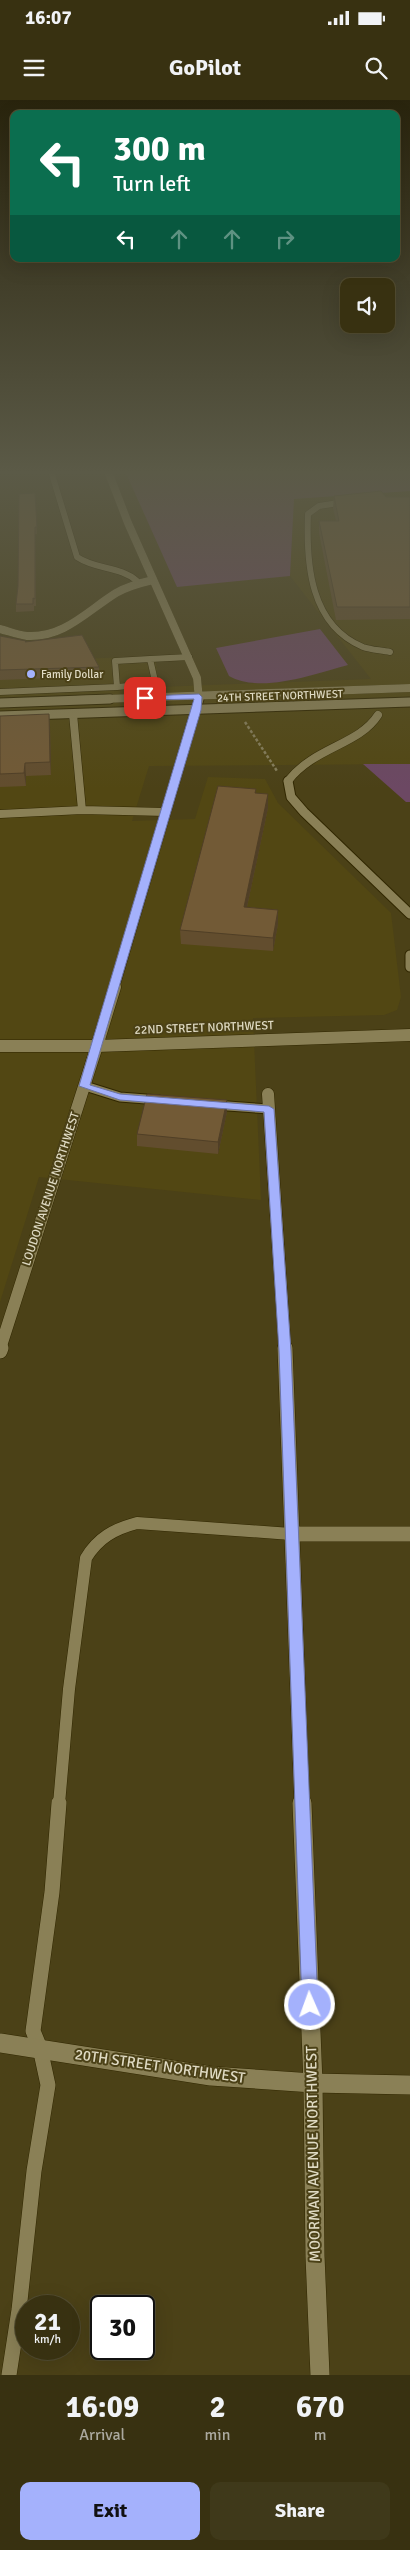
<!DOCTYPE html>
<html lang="en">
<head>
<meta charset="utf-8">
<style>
	body { margin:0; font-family:Signika,sans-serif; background:#3f391a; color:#f1f3f6; height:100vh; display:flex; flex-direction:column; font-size:19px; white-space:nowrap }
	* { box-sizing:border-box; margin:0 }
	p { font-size:16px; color:#aba99f }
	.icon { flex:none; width:28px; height:28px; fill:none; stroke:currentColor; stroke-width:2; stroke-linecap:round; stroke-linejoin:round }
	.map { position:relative; height:2275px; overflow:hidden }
	.details { display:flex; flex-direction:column; background:#383111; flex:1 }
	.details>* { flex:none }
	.banner { position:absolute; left:10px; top:10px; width:390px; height:152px; border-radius:10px; box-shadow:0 5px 20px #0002,0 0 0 1px #524c31; background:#0b6e4f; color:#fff; overflow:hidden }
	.tools { position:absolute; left:340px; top:178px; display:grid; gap:10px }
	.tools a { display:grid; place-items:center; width:55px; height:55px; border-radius:10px; background:#383111; box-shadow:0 5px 20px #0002,0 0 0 1px #524c31; font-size:25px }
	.speed { position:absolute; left:15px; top:2195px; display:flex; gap:10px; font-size:25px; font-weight:700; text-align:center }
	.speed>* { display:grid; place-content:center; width:65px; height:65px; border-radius:50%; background:#383111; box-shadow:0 5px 20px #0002,0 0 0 1px #524c31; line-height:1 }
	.speed small { font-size:12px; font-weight:400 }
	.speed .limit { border:2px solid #111; border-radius:8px; background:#fff; color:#111 }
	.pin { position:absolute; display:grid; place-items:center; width:42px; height:42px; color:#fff; margin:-21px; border-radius:10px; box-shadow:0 2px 8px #0006 }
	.me { position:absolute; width:55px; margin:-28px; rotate:358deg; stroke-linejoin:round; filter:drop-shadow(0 0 4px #0008) }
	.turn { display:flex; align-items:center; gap:18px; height:105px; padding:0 20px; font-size:22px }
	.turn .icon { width:65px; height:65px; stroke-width:2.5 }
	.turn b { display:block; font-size:35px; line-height:42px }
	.lanes { display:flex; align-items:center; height:48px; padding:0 20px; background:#0003; justify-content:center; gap:25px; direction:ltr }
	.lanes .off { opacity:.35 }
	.eta { display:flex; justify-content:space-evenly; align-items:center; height:85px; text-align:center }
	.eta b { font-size:30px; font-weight:700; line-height:35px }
	.primary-button { display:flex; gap:10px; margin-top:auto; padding:10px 20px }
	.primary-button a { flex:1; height:58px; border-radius:10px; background:#a4b1fc; color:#111; font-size:20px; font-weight:700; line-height:58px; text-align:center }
	.primary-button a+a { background:#3f391a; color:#f1f3f6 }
	.status { display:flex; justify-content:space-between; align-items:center; height:35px; padding:0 25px; background:#383111; direction:ltr }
	.status svg { height:14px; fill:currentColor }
	header { display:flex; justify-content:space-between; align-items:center; height:65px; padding:0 20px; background:#383111; font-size:22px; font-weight:700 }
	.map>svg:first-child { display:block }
</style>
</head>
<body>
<div class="status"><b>16:07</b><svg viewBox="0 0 49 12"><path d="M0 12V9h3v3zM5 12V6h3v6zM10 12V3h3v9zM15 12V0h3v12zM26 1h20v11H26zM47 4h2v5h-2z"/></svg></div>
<header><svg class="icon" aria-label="menu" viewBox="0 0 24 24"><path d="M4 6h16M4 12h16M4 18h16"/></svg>GoPilot<svg class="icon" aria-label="search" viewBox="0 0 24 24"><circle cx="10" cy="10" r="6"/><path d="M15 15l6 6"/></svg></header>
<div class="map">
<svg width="410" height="2275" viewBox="0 0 410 2275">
	<rect width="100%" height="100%" fill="#4b4117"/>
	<!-- built -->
	<path fill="#524713" d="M410,391v273l-261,2 -17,55 63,-2 13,-42 57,2 13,24 113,110 10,84 -4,13 -13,5 -131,3 8,182 -222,-23 -39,125v-640l155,-6 4,31 212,-8 -81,-103 4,-77z"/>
	<!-- green -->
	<path fill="#6c4863" d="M125,371h285v20l-116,8 -4,77 -113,11z
		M320,529l28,36c-33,9 -88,29 -119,11l-13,-28z
		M363,664h47v38h-4z"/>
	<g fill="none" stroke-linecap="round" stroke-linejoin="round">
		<!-- service-far4 casing -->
		<g stroke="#312700" stroke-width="7">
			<path id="service-far4" d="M51,371l26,86c19,13 43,9 60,24
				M345,402l-26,4 -11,8c-2,50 2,111 55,133 8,3 18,3 27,5
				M150,559l5,22 -3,3 -35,3 -2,-26z
				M150,559l39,-2
				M0,592l117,-5"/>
		</g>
		<!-- service-far3 casing -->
		<g stroke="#312700" stroke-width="9">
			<path id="service-far3" d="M73,614l9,96 84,2
				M288,681c26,-34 71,-36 90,-66
				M0,714l82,-4"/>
		</g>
		<!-- service-far2 casing -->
		<g stroke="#312700" stroke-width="11">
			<path id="service-far2" d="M85,986l35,11 39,3
				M214,1005l55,4"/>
		</g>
		<!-- service-far1 casing -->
		<g stroke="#312700" stroke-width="13">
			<path id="service-far1" d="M59,1704l10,-115 17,-131c12,-20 28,-29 51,-35l154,11"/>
		</g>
		<!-- service casing -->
		<g stroke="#312700" stroke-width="16">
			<path id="service" d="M9,2275l10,-65 15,-139 14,-86 -8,-37 -7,-17 19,-139 7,-89"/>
		</g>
		<!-- minor-far4 casing -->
		<g stroke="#312700" stroke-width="8">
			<path id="minor-far4" d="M0,529c8,2 18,6 27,7 37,2 60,-25 89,-43 12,-7 24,-10 37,-13"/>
		</g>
		<!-- minor-far3 casing -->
		<g stroke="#312700" stroke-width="11">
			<path id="minor-far3" d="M288,681l3,16 13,15 106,102
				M410,855v12"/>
		</g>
		<!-- minor-far2 casing -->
		<g stroke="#312700" stroke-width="13">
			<path id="minor-far2" d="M268,994l17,255
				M0,1249l97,-303"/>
		</g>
		<!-- minor-far1 casing -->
		<g stroke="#312700" stroke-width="16">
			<path id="minor-far1" d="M285,1248l17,456
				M0,1251l1,-3
				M291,1434h119"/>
		</g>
		<!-- minor casing -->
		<g stroke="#312700" stroke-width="20">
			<path id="minor" d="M302,1703l11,280 2,173 5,119
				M0,1943l211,33 102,7 97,2"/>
		</g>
		<!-- tertiary-far2 casing -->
		<g stroke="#312700" stroke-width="8">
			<path id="tertiary-far2" d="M108,371l20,52 69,155 2,22"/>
		</g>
		<!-- tertiary-far1 casing -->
		<g stroke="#312700" stroke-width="11">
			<path id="tertiary-far1" d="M114,888l85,-289"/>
		</g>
		<!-- tertiary casing -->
		<g stroke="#312700" stroke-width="13">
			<path id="tertiary" d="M0,946h97l313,-11
				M97,946l18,-59"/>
		</g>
		<!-- secondary-far1 casing -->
		<g stroke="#312700" stroke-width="8">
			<path id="secondary-far1" d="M76,600l334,-12"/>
		</g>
		<!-- secondary casing -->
		<g stroke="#312700" stroke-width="11">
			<path id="secondary" d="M0,603l110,-4
				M0,616l410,-14"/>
		</g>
		<!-- path -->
		<path stroke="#867e5b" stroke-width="2.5" stroke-dasharray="3 2" stroke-linecap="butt" d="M245,622l32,49"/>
		<!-- service-far4 -->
		<use href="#service-far4" stroke="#8a8056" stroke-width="6"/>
		<!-- service-far3 -->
		<use href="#service-far3" stroke="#8a8056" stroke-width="8"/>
		<!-- service-far2 -->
		<use href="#service-far2" stroke="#8a8056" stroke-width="9"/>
		<!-- service-far1 -->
		<use href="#service-far1" stroke="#8a8056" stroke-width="12"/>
		<!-- service -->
		<use href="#service" stroke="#8a8056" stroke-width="15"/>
		<!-- minor-far4 -->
		<use href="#minor-far4" stroke="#8a8056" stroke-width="8"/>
		<!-- minor-far3 -->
		<use href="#minor-far3" stroke="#8a8056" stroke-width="9"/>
		<!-- minor-far2 -->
		<use href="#minor-far2" stroke="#8a8056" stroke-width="12"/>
		<!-- minor-far1 -->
		<use href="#minor-far1" stroke="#8a8056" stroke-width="15"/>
		<!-- minor -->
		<use href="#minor" stroke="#8a8056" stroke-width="19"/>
		<!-- tertiary-far2 -->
		<use href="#tertiary-far2" stroke="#8a8056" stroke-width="8"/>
		<!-- tertiary-far1 -->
		<use href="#tertiary-far1" stroke="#8a8056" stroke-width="9"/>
		<!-- tertiary -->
		<use href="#tertiary" stroke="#8a8056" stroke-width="12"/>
		<!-- secondary-far1 -->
		<use href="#secondary-far1" stroke="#8a8056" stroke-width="8"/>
		<!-- secondary -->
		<use href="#secondary" stroke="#8a8056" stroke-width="9"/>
	</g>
	<!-- wall -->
	<path fill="#624d2e" d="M35,393l2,41h-2l1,72h-2v5l-18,1v-8z
		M334,396l76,1v122l-74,1 -17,-87v-12h17l-3,-13z
		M0,536l26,6 73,25 1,9 -100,4z
		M0,616l50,11 1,48 -25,1v10l-26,1z
		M256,694l12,14 -21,99 31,3v14l-5,27 -92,-7 -1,-14z
		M227,1000v12l-9,42 -81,-8v-12z"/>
	<!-- shaded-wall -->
	<path fill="#503f26" d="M49,614l1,13 1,48 -1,-13z
		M25,663l1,13v10l-2,-13z
		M268,694v14l-24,113v-14z
		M278,810v14l-5,27v-13z
		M227,1000v12l-9,42v-12z"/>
	<!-- building -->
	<path fill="#725a36" stroke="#503f26" d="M381,391l5,6h24v110h-73l-18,-86h20l-5,-25z
		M35,393l2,34h-2v72l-2,-1v6h-17l2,-18 1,-92z
		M82,535l17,32 -99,3v-34l26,5 -1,1z
		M49,614l1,48 -25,1 -1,10 -24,1v-58z
		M218,686l38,3 -1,4 13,1 -24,113 34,3 -5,28 -93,-8z
		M147,994l80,6 -9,42 -81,-8z"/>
	<!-- sky -->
	<linearGradient id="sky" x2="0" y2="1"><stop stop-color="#29240d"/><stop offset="0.54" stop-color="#5b5a47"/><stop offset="1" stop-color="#5b5a47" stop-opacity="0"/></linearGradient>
	<rect width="410" height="689" fill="url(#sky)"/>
	<!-- route -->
	<path fill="#a4b1fc" stroke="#6b73a4" d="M199,594l3,3 -1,13 -111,375 30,9 149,12 5,3 17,242 27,654 -2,6 -6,2 -6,-2 -2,-6 -23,-654 -15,-239 -144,-12 -41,-14 115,-387 -49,1 -4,-2 4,-2z"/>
	<!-- markers -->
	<circle fill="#a4b1fc" stroke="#4b4117" stroke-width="2" cx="31" cy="574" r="5"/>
	<g text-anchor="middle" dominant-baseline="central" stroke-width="4" stroke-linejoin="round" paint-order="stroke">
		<!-- far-poi labels -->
		<g font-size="11" fill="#e0dbc4" stroke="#4b4117" text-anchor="start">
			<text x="41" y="574">Family Dollar</text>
		</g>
		<!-- far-street labels -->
		<g font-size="11" fill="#e0dbc4" stroke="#4b4117">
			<text transform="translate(280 596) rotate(-2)">24TH STREET NORTHWEST</text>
		</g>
		<!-- street labels -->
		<g font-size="12" fill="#e0dbc4" stroke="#4b4117">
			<text transform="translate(204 928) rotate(-2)">22ND STREET NORTHWEST</text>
			<text transform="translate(51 1089) rotate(-72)">LOUDON AVENUE NORTHWEST</text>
		</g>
		<!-- near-street labels -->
		<g font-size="15" fill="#e0dbc4" stroke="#4b4117">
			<text transform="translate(160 1966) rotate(8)">20TH STREET NORTHWEST</text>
			<text transform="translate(313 2054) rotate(-91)">MOORMAN AVENUE NORTHWEST</text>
		</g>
	</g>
</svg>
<div class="tools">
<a><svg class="icon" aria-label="sound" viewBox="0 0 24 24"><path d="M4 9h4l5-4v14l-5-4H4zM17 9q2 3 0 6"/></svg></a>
</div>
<div class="speed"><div>21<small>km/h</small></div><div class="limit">30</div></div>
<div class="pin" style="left:145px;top:598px;background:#d93025"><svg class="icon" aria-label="arrive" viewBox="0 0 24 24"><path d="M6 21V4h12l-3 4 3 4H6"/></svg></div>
<svg class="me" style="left:310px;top:1905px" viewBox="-20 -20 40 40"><circle r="17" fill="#a4b1fc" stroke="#fff" stroke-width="3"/><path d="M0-11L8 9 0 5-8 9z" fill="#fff"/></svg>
<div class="banner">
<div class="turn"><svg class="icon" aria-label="left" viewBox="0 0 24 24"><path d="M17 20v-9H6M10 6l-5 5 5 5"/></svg><div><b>300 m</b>Turn left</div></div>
<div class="lanes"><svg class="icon" aria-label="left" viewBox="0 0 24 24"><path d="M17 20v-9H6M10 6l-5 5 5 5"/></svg><svg class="icon off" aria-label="ahead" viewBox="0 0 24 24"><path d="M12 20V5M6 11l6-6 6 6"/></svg><svg class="icon off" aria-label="ahead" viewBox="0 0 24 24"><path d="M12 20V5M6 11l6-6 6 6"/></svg><svg class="icon off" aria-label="right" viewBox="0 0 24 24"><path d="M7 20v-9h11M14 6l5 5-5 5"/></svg></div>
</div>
</div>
<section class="details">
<div class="eta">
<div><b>16:09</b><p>Arrival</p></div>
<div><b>2</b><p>min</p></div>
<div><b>670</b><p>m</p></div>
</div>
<div class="primary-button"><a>Exit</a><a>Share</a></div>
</section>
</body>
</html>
